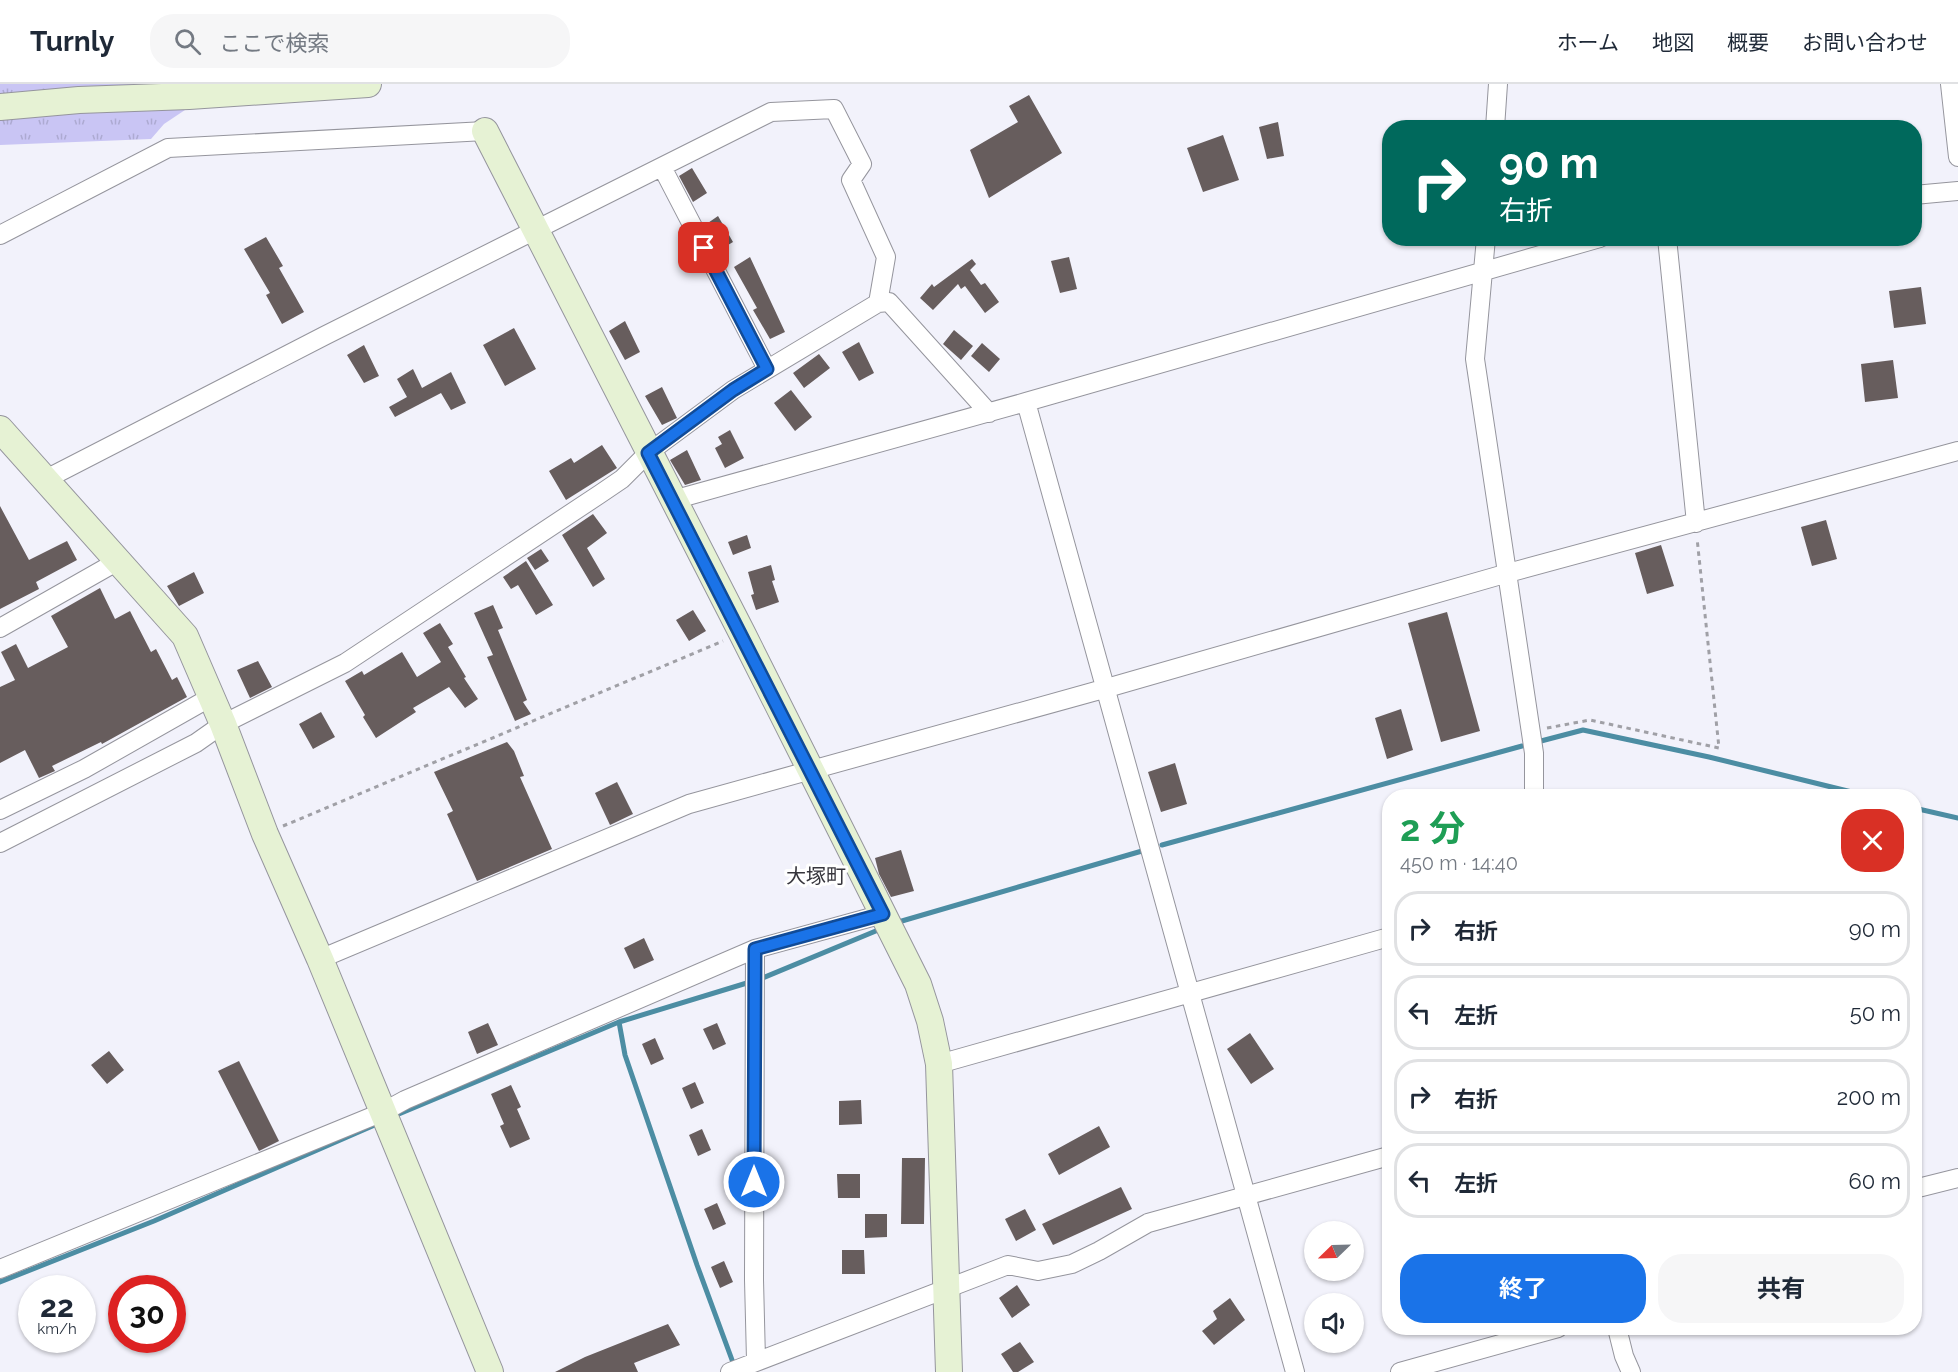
<!DOCTYPE html>
<html lang="ja">
<head>
<meta charset="utf-8">
<style>
	body { margin:0; font-family:Raleway,"Noto Sans JP",sans-serif; background:#f6f6f7; color:#1f2937; height:100vh; display:flex; flex-direction:column; font-size:22px; white-space:nowrap }
	* { box-sizing:border-box; margin:0 }
	p { font-size:20px; color:#747a83 }
	.icon { flex:none; width:33px; height:33px; fill:none; stroke:currentColor; stroke-width:2; stroke-linecap:round; stroke-linejoin:round }
	.map { position:relative; flex:1; overflow:hidden }
	.sheet { position:absolute; left:1382px; top:705px; width:540px; height:546px; display:flex; flex-direction:column; background:#fff; border-radius:24px; box-shadow:0 2px 4px #0004 }
	.sheet>* { flex:none }
	.guide { position:absolute; left:1382px; top:36px; width:540px; height:126px; border-radius:24px; box-shadow:0 2px 4px #0004; background:#00695c; color:#fff; overflow:hidden }
	.needle { width:39px; rotate:247deg }
	.fabs { position:absolute; left:1304px; top:1137px; display:grid; gap:12px }
	.fabs a { display:grid; place-items:center; width:60px; height:60px; border-radius:50%; background:#fff; box-shadow:0 2px 4px #0004; font-size:30px }
	.speed { position:absolute; left:18px; top:1191px; display:flex; gap:12px; font-size:30px; font-weight:700; text-align:center }
	.speed>* { display:grid; place-content:center; width:78px; height:78px; border-radius:50%; background:#fff; box-shadow:0 2px 4px #0004; line-height:1 }
	.speed small { font-size:15px; font-weight:400 }
	.speed .limit { border:9px solid #d22; background:#fff; color:#111 }
	.pin { position:absolute; display:grid; place-items:center; width:51px; height:51px; color:#fff; margin:-26px; border-radius:12px; box-shadow:0 3px 9px #0006 }
	.me { position:absolute; width:66px; margin:-33px; rotate:0deg; stroke-linejoin:round; filter:drop-shadow(0 0 4px #0008) }
	.turn { display:flex; align-items:center; gap:21px; height:126px; padding:0 18px; font-size:27px }
	.turn .icon { width:78px; height:78px; stroke-width:2.5 }
	.turn b { display:block; font-size:42px; line-height:51px }
	.round { display:grid; place-items:center; flex:none; width:63px; height:63px; border-radius:24px; background:#f6f6f7 }
	.headline { display:flex; align-items:center; justify-content:space-between; height:102px; padding:0 18px }
	h1 { font-size:36px; font-weight:700; line-height:45px; color:#1e9e55 }
	.cta { display:flex; gap:12px; margin-top:auto; padding:12px 18px }
	.cta a { flex:1; height:69px; border-radius:24px; background:#1a73e8; color:#fff; font-size:24px; font-weight:700; line-height:69px; text-align:center }
	.cta a+a { background:#f6f6f7; color:#1f2937 }
	ul { padding:0; list-style:none }
	li { display:flex; align-items:center; gap:18px; height:75px; margin:0 12px 9px; padding:0 6px; border:3px solid #e0e1e3; border-radius:24px }
	li div { flex:1 }
	li b { display:block; font-size:22px }
	li em { font-style:normal }
	header { display:flex; align-items:center; gap:36px; box-sizing:border-box; height:84px; padding:0 30px; background:#fff; border-bottom:2px solid #e0e1e3 }
	header strong { font-size:28px }
	nav { display:flex; gap:33px; margin-inline-start:auto; font-size:21px }
	.search { width:420px; height:54px; background:#f6f6f7; display:flex; align-items:center; gap:15px; box-sizing:border-box; padding:0 21px; border-radius:24px; color:#747a83; font-size:22px }
	.map>svg:first-child { display:block }
</style>
</head>
<body>
<header>
<strong>Turnly</strong>
<div class="search"><svg class="icon" aria-label="search" viewBox="0 0 24 24"><circle cx="10" cy="10" r="6"/><path d="M15 15l6 6"/></svg>ここで検索</div>
<nav><a>ホーム</a><a>地図</a><a>概要</a><a>お問い合わせ</a></nav>
</header>
<div class="map">
<svg width="1958" height="1288" viewBox="0 0 1958 1288">
	<defs>
		<pattern id="grass-tufts" width="24" height="20" patternUnits="userSpaceOnUse" patternTransform="scale(1.5)"><rect width="24" height="20" fill="#c9c5f4"/><path d="M3 7l-1-3M5 7V3M7 7l1-3M15 17l-1-3M17 17v-4M19 17l1-3" fill="none" stroke="#adaad2"/></pattern>
	</defs>
	<rect width="100%" height="100%" fill="#f2f2fb"/>
	<!-- grass -->
	<path fill="url(#grass-tufts)" d="M0,0h221l-12,10 -45,30 -13,15 -151,6z"/>
	<g fill="none" stroke-linecap="round" stroke-linejoin="round">
		<!-- stream -->
		<path stroke="#4c8da3" stroke-width="5" d="M1541,657l42,-11 126,27 159,39
			M1914,724l44,10
			M1162,761l360,-99
			M895,839l247,-72
			M619,938l6,33 72,210 38,103
			M394,1032l225,-94 141,-43 123,-51
			M0,1198l154,-61 223,-97"/>
	</g>
	<!-- building -->
	<path fill="#675d5d" d="M1029,11l33,58 -73,45 -19,-48 48,-28 -9,-16z
		M1278,38l6,34 -17,3 -8,-32z
		M1223,51l16,45 -36,12 -16,-44z
		M692,84l15,25 -14,9 -14,-26z
		M718,132l15,26 -15,9 -13,-26z
		M266,153l17,29 -4,2 25,44 -22,12 -16,-29 4,-2 -26,-44z
		M750,173l35,75 -15,7 -17,-29 4,-2 -23,-41z
		M1069,173l8,32 -17,4 -9,-32z
		M972,175l4,5 -6,6 11,15 4,-2 14,19 -14,11 -20,-27 -4,3 -3,-5 -25,26 -13,-12 12,-14 2,3z
		M1921,203l5,37 -32,4 -5,-37z
		M625,237l15,31 -15,8 -16,-29z
		M514,244l22,41 -31,17 -22,-41z
		M954,246l19,16 -12,14 -18,-16z
		M859,258l15,31 -15,8 -17,-29z
		M982,259l18,16 -11,13 -18,-16z
		M364,261l15,31 -15,7 -17,-28z
		M819,270l11,14 -26,20 -11,-15z
		M1893,276l5,38 -33,4 -4,-38z
		M413,285l9,19 29,-16 15,31 -15,7 -10,-17 -46,24 -6,-10 18,-10 -10,-18z
		M662,303l15,31 -15,7 -17,-29z
		M791,306l21,27 -17,14 -21,-28z
		M730,346l14,28 -19,10 -10,-20 7,-4 -4,-7z
		M602,361l15,23 -51,32 -17,-29 22,-13 3,5z
		M687,366l14,30 -16,5 -15,-25z
		M0,422l29,54 38,-19 10,19 -41,22 3,7 -39,20z
		M593,430l14,19 -20,15 18,31 -12,8 -31,-52z
		M1826,436l11,39 -25,7 -11,-39z
		M747,451l4,13 -18,7 -5,-13z
		M1661,461l13,41 -27,8 -12,-41z
		M541,465l8,12 -14,9 -8,-12z
		M526,477l27,44 -17,10 -18,-30 -7,4 -8,-12z
		M771,481l4,15 -3,1 7,21 -23,8 -5,-15 3,-1 -6,-22z
		M194,488l10,21 -25,13 -12,-20z
		M100,504l15,31 15,-8 21,41 5,-3 16,31 5,-3 10,20 -85,47 -1,-2 -49,24 3,5 -16,7 -14,-28 -25,13v-76l15,-7 -14,-28 15,-8 12,24 40,-21 -17,-31z
		M493,521l10,23 -5,2 29,70 -4,2 8,12 -16,7 -28,-64 6,-2 -19,-42z
		M693,526l13,21 -17,10 -13,-21z
		M1447,528l33,119 -39,11 -33,-119z
		M440,539l13,21 -5,3 18,30 -2,1 14,21 -13,9 -16,-21 -36,21 3,4 -40,26 -13,-21 2,-2 -20,-34 17,-10 2,4 38,-23 15,25 24,-15 -18,-29z
		M258,577l14,26 -22,11 -13,-28z
		M1401,625l12,41 -26,9 -12,-41z
		M321,628l14,25 -22,12 -14,-25z
		M507,658l7,9 10,25 -4,1 32,72 -75,32 -30,-67 6,-3 -19,-39z
		M1175,679l12,41 -26,8 -13,-40z
		M617,698l16,32 -23,11 -15,-32z
		M901,766l13,41 -23,6 -12,-23 -4,-16z
		M644,854l10,22 -20,9 -10,-21z
		M488,939l10,22 -21,9 -9,-22z
		M717,939l9,21 -13,6 -10,-21z
		M1250,949l24,36 -23,15 -24,-35z
		M655,954l9,21 -13,6 -9,-21z
		M109,967l15,19 -17,14 -16,-19z
		M239,977l40,80 -20,10 -41,-80z
		M695,998l9,21 -13,6 -9,-21z
		M511,1001l10,22 -4,2 13,30 -20,9 -10,-22 4,-2 -13,-30z
		M861,1016l1,24 -23,1v-24z
		M1099,1042l11,21 -51,28 -11,-21z
		M702,1045l9,21 -13,6 -9,-21z
		M902,1074h23l-1,66h-23z
		M837,1090h23v24h-22z
		M1121,1103l11,22 -79,36 -11,-21z
		M717,1119l9,21 -13,6 -9,-21z
		M1025,1125l11,21 -20,11 -11,-22z
		M865,1130h22v23l-22,1z
		M842,1166h22l1,24h-23z
		M724,1177l9,21 -13,6 -9,-21z
		M1017,1201l13,20 -18,13 -13,-20z
		M1230,1214l15,22 -31,25 -12,-14 15,-12 -4,-8z
		M668,1240l12,21 -46,18 4,9h-83l30,-15z
		M1020,1258l14,20 -16,10h-5l-12,-18z"/>
	<g fill="none" stroke-linecap="round" stroke-linejoin="round">
		<!-- street casing -->
		<g stroke="#95959d" stroke-width="20">
			<path id="street" d="M1950,0l8,73
				M1495,44l3,-44
				M662,83l105,202
				M1914,111l44,-4
				M0,151l168,-87 317,-17
				M1486,154l-11,121 59,394v43
				M1667,154l29,285
				M1026,318c91,323 182,646 269,970
				M46,395l280,-144 445,-223 63,-3 28,55 -11,16 35,77 -8,46
				M673,416l353,-98 574,-164
				M0,544l118,-67
				M0,726l84,-41 127,-72
				M0,759l196,-100 27,-19 122,-61 255,-169 22,-15 26,-26 85,-63 145,-87 11,-1 100,111
				M755,865l-1,331 2,80
				M320,875l369,-155 418,-116 401,-115 450,-122
				M939,980l450,-127
				M1914,1105l44,-11
				M0,1185l383,-157 22,-12 350,-151 128,-35
				M1617,1244l7,28 7,16
				M730,1288l278,-107 30,6 34,-7 27,-13 49,-28 241,-67
				M1400,1288l158,-44"/>
		</g>
		<!-- secondary casing -->
		<g stroke="#95959d" stroke-width="28">
			<path id="secondary" d="M0,23l79,-7 110,-4 179,-12
				M485,47l257,502 176,351 12,37 9,43 10,308
				M0,345l185,207 38,88 42,110 55,125 170,413"/>
		</g>
		<!-- path -->
		<path stroke="#a0a0a6" stroke-width="3" stroke-dasharray="4.5 4.5" stroke-linecap="butt" d="M1547,644l43,-8 129,28 -22,-210
			M283,742l440,-185"/>
		<!-- street -->
		<use href="#street" stroke="#fff" stroke-width="18"/>
		<!-- secondary -->
		<use href="#secondary" stroke="#e6f2d4" stroke-width="26"/>
	</g>
	<g fill="none" stroke-linecap="round" stroke-linejoin="round">
		<!-- route casing -->
		<g stroke="#114b97" stroke-width="15">
			<path id="route" d="M704,164l63,121 -34,21 -85,63 235,461 -128,35 -1,233"/>
		</g>
		<!-- route -->
		<use href="#route" stroke="#1a73e8" stroke-width="10"/>
	</g>
	<g text-anchor="middle" dominant-baseline="central" stroke-width="6" stroke-linejoin="round" paint-order="stroke">
		<!-- neighbourhood labels -->
		<g font-size="20" fill="#36353c" stroke="#fff">
			<text x="816" y="792">大塚町</text>
		</g>
	</g>
</svg>
<div class="fabs">
<a><svg class="needle" viewBox="-14 -14 28 28"><path d="M0-13l5 13h-10z" fill="#e53935"/><path d="M0 13l5-13h-10z" fill="#747a83"/></svg></a>
<a><svg class="icon" aria-label="sound" viewBox="0 0 24 24"><path d="M4 9h4l5-4v14l-5-4H4zM17 9q2 3 0 6"/></svg></a>
</div>
<div class="speed"><div>22<small>km/h</small></div><div class="limit">30</div></div>
<div class="pin" style="left:704px;top:164px;background:#d93025"><svg class="icon" aria-label="arrive" viewBox="0 0 24 24"><path d="M6 21V4h12l-3 4 3 4H6"/></svg></div>
<svg class="me" style="left:754px;top:1098px" viewBox="-20 -20 40 40"><circle r="17" fill="#1a73e8" stroke="#fff" stroke-width="3"/><path d="M0-11L8 9 0 5-8 9z" fill="#fff"/></svg>
<div class="guide">
<div class="turn"><svg class="icon" aria-label="right" viewBox="0 0 24 24"><path d="M7 20v-9h11M14 6l5 5-5 5"/></svg><div><b>90 m</b>右折</div></div>
</div>
<section class="sheet">
<div class="headline"><div><h1>2 分</h1><p>450 m · 14:40</p></div><a class="round" style="background:#d93025;color:#fff"><svg class="icon" aria-label="close" viewBox="0 0 24 24"><path d="M6 6l12 12M18 6L6 18"/></svg></a></div>
<ul>
<li><svg class="icon" aria-label="right" viewBox="0 0 24 24"><path d="M7 20v-9h11M14 6l5 5-5 5"/></svg><div><b>右折</b></div><em>90 m</em></li>
<li><svg class="icon" aria-label="left" viewBox="0 0 24 24"><path d="M17 20v-9H6M10 6l-5 5 5 5"/></svg><div><b>左折</b></div><em>50 m</em></li>
<li><svg class="icon" aria-label="right" viewBox="0 0 24 24"><path d="M7 20v-9h11M14 6l5 5-5 5"/></svg><div><b>右折</b></div><em>200 m</em></li>
<li><svg class="icon" aria-label="left" viewBox="0 0 24 24"><path d="M17 20v-9H6M10 6l-5 5 5 5"/></svg><div><b>左折</b></div><em>60 m</em></li>
</ul>
<div class="cta"><a>終了</a><a>共有</a></div>
</section>
</div>
</body>
</html>
